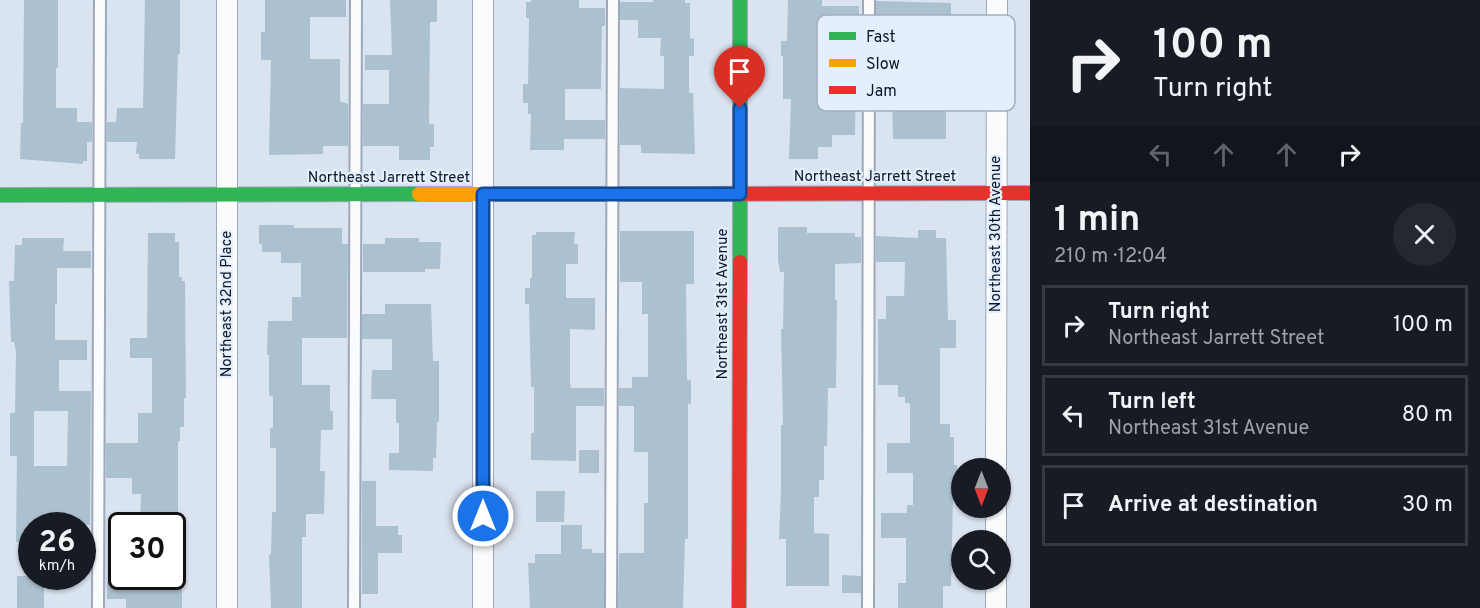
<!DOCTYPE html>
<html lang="en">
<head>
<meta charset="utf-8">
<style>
	body { margin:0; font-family:Overpass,sans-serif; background:#242831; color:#f1f3f6; height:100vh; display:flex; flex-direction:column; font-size:22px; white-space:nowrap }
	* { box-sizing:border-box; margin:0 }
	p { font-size:20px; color:#9ea1a6 }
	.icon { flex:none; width:33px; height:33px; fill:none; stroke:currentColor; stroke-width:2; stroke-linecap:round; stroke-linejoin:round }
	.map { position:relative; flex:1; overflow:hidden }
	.side { display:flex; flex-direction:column; background:#171b24; width:450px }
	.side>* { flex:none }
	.banner { background:#171b24; color:#f1f3f6; overflow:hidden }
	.needle { width:39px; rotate:180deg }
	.buttons { position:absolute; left:951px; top:458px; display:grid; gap:12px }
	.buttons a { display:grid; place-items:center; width:60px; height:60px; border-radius:50%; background:#171b24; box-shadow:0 2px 4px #0004; font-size:30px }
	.speed { position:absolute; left:18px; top:512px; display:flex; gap:12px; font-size:30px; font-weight:700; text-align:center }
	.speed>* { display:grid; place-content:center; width:78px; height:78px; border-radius:50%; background:#171b24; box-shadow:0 2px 4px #0004; line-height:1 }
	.speed small { font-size:15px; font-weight:400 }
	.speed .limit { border:3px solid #111; border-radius:9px; background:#fff; color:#111 }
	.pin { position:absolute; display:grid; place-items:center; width:51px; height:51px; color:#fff; margin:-62px -26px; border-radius:50% 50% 50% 0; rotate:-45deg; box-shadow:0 0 6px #0007 }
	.pin .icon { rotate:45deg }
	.me { position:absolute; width:66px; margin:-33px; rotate:0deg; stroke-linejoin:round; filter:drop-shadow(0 0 4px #0008) }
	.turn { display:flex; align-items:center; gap:21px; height:126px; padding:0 24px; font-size:27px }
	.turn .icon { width:78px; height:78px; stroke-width:2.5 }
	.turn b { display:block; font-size:42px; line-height:51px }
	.lanes { display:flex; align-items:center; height:57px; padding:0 24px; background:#0003; justify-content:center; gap:30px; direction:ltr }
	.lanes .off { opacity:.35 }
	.round { display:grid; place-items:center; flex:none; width:63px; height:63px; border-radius:32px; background:#242831 }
	.summary { display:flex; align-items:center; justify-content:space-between; height:102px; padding:0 24px }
	h1 { font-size:36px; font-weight:700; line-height:45px }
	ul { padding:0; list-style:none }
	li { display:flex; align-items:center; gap:18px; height:81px; margin:0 12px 9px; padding:0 12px; border:3px solid #363941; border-radius:0px }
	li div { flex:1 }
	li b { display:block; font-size:22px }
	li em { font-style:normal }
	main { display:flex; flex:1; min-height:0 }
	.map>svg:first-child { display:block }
</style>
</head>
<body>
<main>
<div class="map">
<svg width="1030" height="608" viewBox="0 0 1030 608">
	<rect width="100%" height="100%" fill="#dae3f0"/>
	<!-- building -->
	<path fill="#acc1d0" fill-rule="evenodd" d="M24,0h34v68h-2v40h21v14h15v20h-5v19h-4v3l-63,-5 1,-36h2z
		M145,0h35v54h-2l-3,105h-36v-5h-3l1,-12h-30v-20h9l1,-14h26z
		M265,0h81v17h-36v42h30v42l8,3v42h-25v8l-54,1 2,-95h-10v-28h4z
		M390,0h47v22h-7l-1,102h5v23h-4v13h-31v-14h-36v-42h26v-34h-24v-15h27z
		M531,0h48v8h26v18h-3l-1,63h-36v31h40v19h-41v11h-34l1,-36h-3v-11h-5v-19h5l1,-66h-3v-16h5z
		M653,0h32v3h5v35l4,1v17h-5v37h4l2,61 -54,-1v-8h-21v-57l44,1v-33h-4l1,-18h-23v-18h-18v-18h33z
		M788,0h34v6h37v19h-2v14h-33v36h32l-1,60h-23v12h-14v12h-29l2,-60h-8v-43h-2v-15h6z
		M876,1l75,2v16h-5v47h-4v44h4v29h-53l-2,-82h19l1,-37h-35z
		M259,225h35v3h48v16h6l-1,94h-45v47h28v26h3v19h-12l-1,41h5l-1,43h-18v23h-4v71h-31l-2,-53 2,-1 1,-42h4v-64h-6v-20h3v-31l-4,-2v-40h-2l1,-34h24v-24h9v-34h-20v-11h-19v-8h-3z
		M778,227h29v6h48v4h6v26l-26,1v36h2l-1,88h-8l-1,58h-3v34h-5v17h-5v36l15,1v52h-43v-47h-7l2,-49v-65h2l-2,-96h2l1,-57h-4l-2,-12z
		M918,230h18v8h10l2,82h8v28h-16v76h10v13h4v28h3v32h-4l-2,89h-8v22h-45v-25h8v-45h-25v-25h26v-8h6v-32h-26v-30h23v-40h-5v-6h-7v-12h-20v-66h8v-23h18l1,-34h-29v-26l42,2z
		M620,231h74v53h-8l1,96h4v24h-3v135h-3l-2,69h-65l1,-55h25v-50h4v-51h-14v-46h-15v-18h13v-11h16v-63h-6v-32h-22z
		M536,232h39l-1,12h4v20h-12v34h29v32l-25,-1v54l1,5h33v18h-28v55l-45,-1v-27h3v-46h-3l-2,-83h-4v-16h5v-10h2v-43h4z
		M148,233h27v9h4v35h3v4h3l1,117h-2v29h-4v14h-2v84h-38l1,-31h-9v-16h-26v-35h32v-30h14v-55h-22v-20h17z
		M22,238h42l-1,13h28v17h-34v36h-2v36h32v20h-28v31h32l-1,134h-58v17h-16l1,-86h-7v-43h5l1,-61 -2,-10h-3l-2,-61h5l1,-36h7zM34,411h34l-1,55h-33z
		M385,238h34v4h22l-1,27h-15v3h-62v-28h22z
		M385,304h46l2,57h6v61h-2l-1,36h-3v13l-44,-1v-17h10v-30h-3v-24h-25l1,-29h20v-31h-30v-25h23z
		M579,450h20v23h-20z
		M362,481h14v45h22v9h4v18h-24v41h-16z
		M536,491h29l-1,31h-28z
		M561,525h21v24h10v4h12v55h-74l-2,-45h7v-9h26z
		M842,575l19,1v17h-19z
		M17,576h27v32h-27z
		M132,576h50v32h-56v-9h-19v-17h25z"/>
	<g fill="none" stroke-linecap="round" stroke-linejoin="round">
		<!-- lane casing -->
		<g stroke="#9da9ba" stroke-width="14">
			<path id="lane" d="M98,608l2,-608
				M354,608l2,-608
				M611,608l2,-608
				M868,608l1,-608"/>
		</g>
		<!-- street casing -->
		<g stroke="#9da9ba" stroke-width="22">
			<path id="street" d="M996,468l1,-468
				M996,540v-33
				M227,608v-608
				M483,608v-608
				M996,608v-29"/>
		</g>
		<!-- fast casing -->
		<g stroke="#9da9ba" stroke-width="16">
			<path id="fast" d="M0,195l419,-1
				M740,262v-262"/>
		</g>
		<!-- slow casing -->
		<g stroke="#9da9ba" stroke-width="16">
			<path id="slow" d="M419,194h270"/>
		</g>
		<!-- jam casing -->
		<g stroke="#9da9ba" stroke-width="16">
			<path id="jam" d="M689,194l341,-1
				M739,608l1,-346"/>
		</g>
		<!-- lane -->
		<use href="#lane" stroke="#f9fbfd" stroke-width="10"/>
		<!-- street -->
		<use href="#street" stroke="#f9fbfd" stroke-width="20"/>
		<!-- fast -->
		<use href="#fast" stroke="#30b455" stroke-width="14"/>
		<!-- slow -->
		<use href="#slow" stroke="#ff9f0a" stroke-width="14"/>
		<!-- jam -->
		<use href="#jam" stroke="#e5322d" stroke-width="14"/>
	</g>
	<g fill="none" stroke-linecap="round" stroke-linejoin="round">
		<!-- route casing -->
		<g stroke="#114b97" stroke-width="15">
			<path id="route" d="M483,516v-322h257v-86"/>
		</g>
		<!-- route -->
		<use href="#route" stroke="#1a73e8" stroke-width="10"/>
	</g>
	<g text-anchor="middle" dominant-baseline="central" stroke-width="4.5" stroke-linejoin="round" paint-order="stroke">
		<!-- street labels -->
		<g font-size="15" fill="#07172d" stroke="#e5eefb">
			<text x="875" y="177">Northeast Jarrett Street</text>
			<text x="389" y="178">Northeast Jarrett Street</text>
			<text transform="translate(996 234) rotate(-90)">Northeast 30th Avenue</text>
			<text transform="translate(227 304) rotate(-90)">Northeast 32nd Place</text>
			<text transform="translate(723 304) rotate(-90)">Northeast 31st Avenue</text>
		</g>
	</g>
	<!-- legend -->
	<rect x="817" y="15" width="198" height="96" rx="9" fill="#e5eefb" stroke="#a2aebd" stroke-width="1.5"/>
	<rect x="829" y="32" width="27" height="8" fill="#30b455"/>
	<rect x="829" y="59" width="27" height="8" fill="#ff9f0a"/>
	<rect x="829" y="86" width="27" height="8" fill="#e5322d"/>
	<g font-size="16" fill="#07172d">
		<text x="866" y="42">Fast</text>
		<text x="866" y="69">Slow</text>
		<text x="866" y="96">Jam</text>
	</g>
</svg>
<div class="buttons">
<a><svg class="needle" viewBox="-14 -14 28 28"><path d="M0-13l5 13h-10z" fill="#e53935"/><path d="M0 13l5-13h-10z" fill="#9ea1a6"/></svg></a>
<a><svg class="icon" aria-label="search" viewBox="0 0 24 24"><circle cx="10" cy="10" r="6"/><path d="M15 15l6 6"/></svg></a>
</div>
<div class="speed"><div>26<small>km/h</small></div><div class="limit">30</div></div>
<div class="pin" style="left:740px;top:108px;background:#d93025"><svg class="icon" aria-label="arrive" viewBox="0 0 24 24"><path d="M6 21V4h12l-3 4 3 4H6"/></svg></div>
<svg class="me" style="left:483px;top:516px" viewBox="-20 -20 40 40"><circle r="17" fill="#1a73e8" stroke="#fff" stroke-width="3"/><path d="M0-11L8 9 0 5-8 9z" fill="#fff"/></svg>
</div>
<section class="side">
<div class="banner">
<div class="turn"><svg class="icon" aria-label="right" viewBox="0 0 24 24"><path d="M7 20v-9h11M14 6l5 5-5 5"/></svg><div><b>100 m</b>Turn right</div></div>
<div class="lanes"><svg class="icon off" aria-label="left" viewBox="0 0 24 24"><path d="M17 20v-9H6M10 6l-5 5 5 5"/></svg><svg class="icon off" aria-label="ahead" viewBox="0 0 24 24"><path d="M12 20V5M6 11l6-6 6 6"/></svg><svg class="icon off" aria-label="ahead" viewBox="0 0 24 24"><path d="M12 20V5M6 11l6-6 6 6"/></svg><svg class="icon" aria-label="right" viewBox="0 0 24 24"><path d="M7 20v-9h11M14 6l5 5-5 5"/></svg></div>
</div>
<div class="summary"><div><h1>1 min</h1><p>210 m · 12:04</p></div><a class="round"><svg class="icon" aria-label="close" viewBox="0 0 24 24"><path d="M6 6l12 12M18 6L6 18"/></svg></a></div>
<ul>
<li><svg class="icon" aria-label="right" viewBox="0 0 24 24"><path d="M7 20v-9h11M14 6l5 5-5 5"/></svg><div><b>Turn right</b><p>Northeast Jarrett Street</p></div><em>100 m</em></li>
<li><svg class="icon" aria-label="left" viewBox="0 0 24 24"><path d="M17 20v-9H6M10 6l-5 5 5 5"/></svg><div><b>Turn left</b><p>Northeast 31st Avenue</p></div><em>80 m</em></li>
<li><svg class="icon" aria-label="arrive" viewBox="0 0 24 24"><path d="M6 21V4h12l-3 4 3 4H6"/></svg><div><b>Arrive at destination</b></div><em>30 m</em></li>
</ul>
</section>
</main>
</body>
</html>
